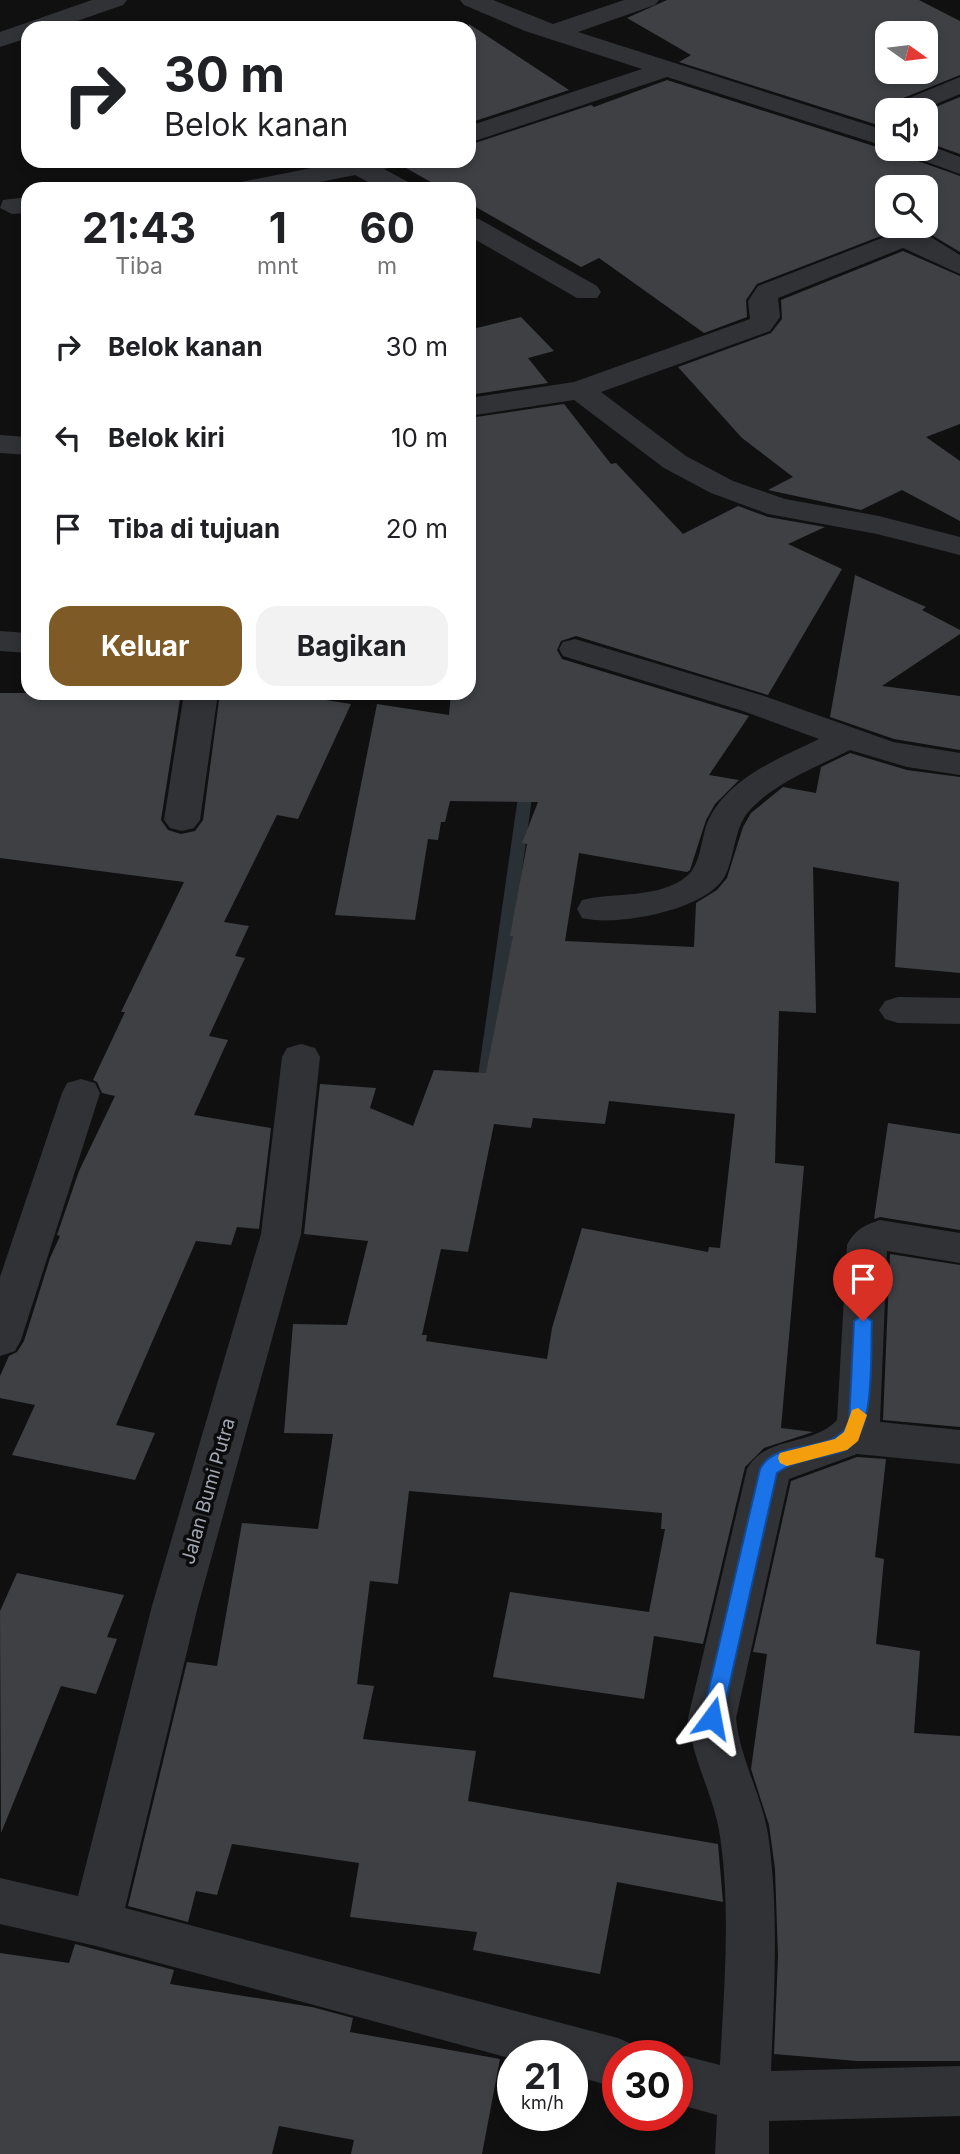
<!DOCTYPE html>
<html lang="id">
<head>
<meta charset="utf-8">
<style>
	body { margin:0; font-family:Inter,sans-serif; background:#f2f2f2; color:#202124; height:100vh; display:flex; flex-direction:column; font-size:26px; white-space:nowrap }
	* { box-sizing:border-box; margin:0 }
	p { font-size:23px; color:#757577 }
	.icon { flex:none; width:38px; height:38px; fill:none; stroke:currentColor; stroke-width:2; stroke-linecap:round; stroke-linejoin:round }
	.map { position:relative; flex:1; overflow:hidden }
	.sheet { position:absolute; left:21px; top:182px; width:455px; height:518px; display:flex; flex-direction:column; background:#fff; border-radius:21px; box-shadow:0 4px 10px #0003 }
	.sheet>* { flex:none }
	.hud { position:absolute; left:21px; top:21px; width:455px; height:147px; border-radius:21px; box-shadow:0 4px 10px #0003; background:#fff; color:#202124; overflow:hidden }
	.needle { width:46px; rotate:104deg }
	.controls { position:absolute; left:875px; top:21px; display:grid; gap:14px }
	.controls a { display:grid; place-items:center; width:63px; height:63px; border-radius:14px; background:#fff; box-shadow:0 4px 10px #0003; font-size:35px }
	.speed { position:absolute; left:497px; top:2040px; display:flex; gap:14px; font-size:35px; font-weight:700; text-align:center }
	.speed>* { display:grid; place-content:center; width:91px; height:91px; border-radius:50%; background:#fff; box-shadow:0 4px 10px #0003; line-height:1 }
	.speed small { font-size:18px; font-weight:400 }
	.speed .limit { border:10px solid #d22; background:#fff; color:#111 }
	.pin { position:absolute; display:grid; place-items:center; width:60px; height:60px; color:#fff; margin:-72px -30px; border-radius:50% 50% 50% 0; rotate:-45deg; box-shadow:0 0 7px #0007 }
	.pin .icon { rotate:45deg }
	.me { position:absolute; width:77px; margin:-38px; rotate:13deg; stroke-linejoin:round; filter:drop-shadow(0 0 5px #0008) }
	.turn { display:flex; align-items:center; gap:24px; height:147px; padding:0 28px; font-size:32px }
	.turn .icon { width:91px; height:91px; stroke-width:2.5 }
	.turn b { display:block; font-size:49px; line-height:60px }
	.eta { display:flex; justify-content:space-evenly; align-items:center; height:119px; text-align:center }
	.eta b { font-size:42px; font-weight:700; line-height:49px }
	.primary-button { display:flex; gap:14px; margin-top:auto; padding:14px 28px }
	.primary-button a { flex:1; height:80px; border-radius:21px; background:#7e5b26; color:#fff; font-size:28px; font-weight:700; line-height:80px; text-align:center }
	.primary-button a+a { background:#f2f2f2; color:#202124 }
	ul { padding:0; list-style:none }
	li { display:flex; align-items:center; gap:21px; height:91px; padding:0 28px }
	li div { flex:1 }
	li b { display:block; font-size:26px }
	li em { font-style:normal }
	.map>svg:first-child { display:block }
</style>
</head>
<body>
<div class="map">
<svg width="960" height="2154" viewBox="0 0 960 2154">
	<rect width="100%" height="100%" fill="#101011"/>
	<g fill="none" stroke-linecap="round" stroke-linejoin="round">
		<!-- stream -->
		<path fill="#293137" fill-rule="evenodd" d="M527,779l7,4 -41,300 -8,6 -8,-6 43,-300z"/>
	</g>
	<!-- building -->
	<path fill="#3f4044" fill-rule="evenodd" d="M667,0h252l41,21v54l-69,28 -6,7 2,18 -208,-66 12,-7 -64,-37zM887,33h39v39h-39z
		M469,24l100,66 -100,33z
		M667,80l219,70 12,-1 6,7 56,20v76l-30,-18 -31,-5 -142,55 -11,16 1,17 -43,16 -105,-75 -18,9 -112,-64v-14h-26l-44,-25 2,-3h68v-16l122,-40 3,2zM887,187h39v39h-39z
		M960,97v57l-34,-12v-31z
		M903,251l57,25v148l-34,13 34,24v60l-58,-31 -41,20 -93,-20 25,-13 -51,-39 -64,-71 93,-34 11,-14 -1,-19z
		M521,317l33,34 -26,7 20,25 -79,12v-65z
		M564,404l47,60 5,-1 67,71 55,-28 30,11 57,10 -37,17 54,25 -74,126 -192,-59 -15,5 -4,9 5,9 187,57 -40,59 30,5 -24,24 -9,16 -16,50 -3,2 -108,-19 -14,88 129,6 2,-44 21,-13 10,-12 16,-51 8,-14 32,-26 33,6 5,-26 29,-14 57,17 53,7v196l-65,-6 4,-85 -86,-15 3,146 -37,-2 -4,152 29,3 -23,262 32,4 -49,16 -19,19 -42,177 -49,-8 -10,63 -151,-22 17,-85 139,20 16,-83h-4l1,-16 -253,-22 -11,93 -28,-3 -13,103 17,2 -11,53 113,12 -8,50 250,43 5,58 -106,-20 -17,92 -127,-24 4,-18 -127,-15 9,-54 -127,-19 -15,51 -21,-4 -8,31 -60,-16 59,-244 30,4 25,-143 76,6 15,-95 -49,-1 9,-109 54,1 21,-84 -64,-7 16,-150 56,4 -6,20 43,18 21,-56 52,3 27,-137h-3l17,-92 -5,-1 16,-41 -88,-1 -5,21h-4l-3,18 -10,-1 -13,81 -80,-5 42,-211 72,11 2,-22h18v-275zM609,1101l126,13 -15,134 -11,-1 -1,5 -126,-24 -30,100 -5,31 -121,-18 1,-6h-5l19,-86 27,3 26,-128 37,4 2,-10 72,6z
		M855,575l71,32 -4,3 38,20v4l-78,52 78,10v54l-66,-11 -64,-22z
		M0,693h181l-20,127 7,10 13,4 14,-3 8,-11 17,-127h62l69,11 -53,115 -21,-4 -53,107 25,4 -14,30 10,2 -36,78 19,4 -34,75 77,13 -12,101 -22,-2 -6,18 -35,-4 -80,184 39,8 -20,47 -123,-25 23,-50 -35,-7v-22l9,-20 8,-4 7,-11 26,-83 10,-22 -3,-1 22,-64 36,-75 -13,-3 -5,-11 -4,-2 32,-68h-4l63,-130 -184,-24z
		M888,1123l72,11v96l-80,-13 -6,2z
		M890,1254l70,11v162l-77,-7z
		M857,1457l29,2 -11,98 9,2 -8,85 44,7 -6,82 46,3v325h-103l-83,-7 4,-98 -3,-87 -6,-44 -18,-56 16,-115 -14,-2 38,-171z
		M17,1573l107,22 -17,42 10,2 -21,55 -35,-8 -60,147 -1,-222z
		M75,1944l99,26 -4,14 142,23 41,11 -3,14 150,27 -18,95h-131l3,-14 -75,-14 -7,28h-272v-201l69,10z"/>
	<g fill="none" stroke-linecap="round" stroke-linejoin="round">
		<!-- minor -->
		<path fill="#313236" fill-rule="evenodd" d="M92,0h35l-4,5 -66,23h-29v10l-28,9v-15z
			M460,0h33l60,24 71,-24h35l-4,5 -77,27 309,99v16l-220,-70 -198,66v-17l173,-57 -117,-38 -61,-26z
			M960,77v17l-38,16h-34l4,-5z
			M926,144l34,13v17l-55,-20 -4,-5h25z
			M346,161h52l-4,6 -10,2 26,14 4,6h-33l-26,-14 -70,14h-52l4,-6 9,-2z
			M28,197v16l-16,1 -12,-6 3,-8z
			M469,217l10,2 118,67 4,6 -4,6h-20l-108,-62z
			M900,231l29,5 31,19v19l-57,-26 -125,50 2,19 -10,14 -169,61 85,64 47,25 52,18 94,17 81,21v18l-83,-21 -109,-20 -57,-21 -47,-25 -90,-68 -105,16v-18l105,-16 176,-63 -2,-18 10,-15z
			M0,435l28,2v18l-28,-2z
			M0,631l28,2v20l-28,-2z
			M575,639l192,58 126,45 67,11v22l-53,-8 -57,-17c-33,17 -75,32 -101,61 -15,17 -14,45 -24,65 -18,34 -108,51 -143,42l-5,-9 5,-9c32,-8 78,-1 105,-24 14,-11 14,-39 21,-55 20,-43 70,-62 111,-82l-76,-28 -180,-55 -4,-7 4,-7z
			M184,693h34l-18,127 -6,8 -12,3 -12,-3 -6,-8z
			M898,997l62,1v26l-62,-1 -13,-4 -6,-9 6,-9z
			M301,1044l14,4 5,9 -19,177 -103,372 -73,302 493,130 18,8 5,10h-23v32l-46,-13v-19h-59v3l-417,-113 -96,-22v-46l78,18 74,-290 109,-372 21,-177 5,-9z
			M81,1079l14,4 5,10 -79,247 -6,11 -15,5v-79l62,-184 5,-10z
			M880,1220l80,13v30l-73,-12 -7,171 80,8v34l-103,-10 -68,25 -53,239c4,43 28,80 33,123 10,76 5,154 2,230l189,-5v50l-191,5v33h-54l2,-39 -40,-11v-48h-5l5,-2 43,11c4,-75 11,-154 0,-229 -6,-41 -28,-76 -32,-118l59,-249c18,-34 65,-22 90,-49l10,-175c8,-15 17,-20 33,-25z"/>
	</g>
	<!-- route -->
	<path fill="#1a73e8" stroke="#114b97" stroke-width="2" d="M863,1315l9,6c-2,32 5,118 -29,130 -22,8 -47,8 -66,22l-55,245 -3,6 -7,2 -7,-2 -3,-6 58,-249c17,-33 72,-12 89,-46l5,-102z"/>
	<!-- slow -->
	<path fill="#f59e0b" d="M858,1408l9,7 -9,26 -11,9 -60,16 -7,-3 -2,-5 2,-5 55,-14 9,-7 8,-22z"/>
	<g text-anchor="middle" dominant-baseline="central" stroke-width="7" stroke-linejoin="round" paint-order="stroke">
		<!-- street labels -->
		<g font-size="19" fill="#a1a7b2" stroke="#0b0b0c">
			<text transform="translate(208 1491) rotate(-74)">Jalan Bumi Putra</text>
		</g>
	</g>
</svg>
<div class="controls">
<a><svg class="needle" viewBox="-14 -14 28 28"><path d="M0-13l5 13h-10z" fill="#e53935"/><path d="M0 13l5-13h-10z" fill="#757577"/></svg></a>
<a><svg class="icon" aria-label="sound" viewBox="0 0 24 24"><path d="M4 9h4l5-4v14l-5-4H4zM17 9q2 3 0 6"/></svg></a>
<a><svg class="icon" aria-label="search" viewBox="0 0 24 24"><circle cx="10" cy="10" r="6"/><path d="M15 15l6 6"/></svg></a>
</div>
<div class="speed"><div>21<small>km/h</small></div><div class="limit">30</div></div>
<div class="pin" style="left:863px;top:1321px;background:#d93025"><svg class="icon" aria-label="arrive" viewBox="0 0 24 24"><path d="M6 21V4h12l-3 4 3 4H6"/></svg></div>
<svg class="me" style="left:712px;top:1718px" viewBox="-20 -20 40 40"><path d="M0-17L14 15 0 8-14 15z" fill="#1a73e8" stroke="#fff" stroke-width="4"/></svg>
<div class="hud">
<div class="turn"><svg class="icon" aria-label="right" viewBox="0 0 24 24"><path d="M7 20v-9h11M14 6l5 5-5 5"/></svg><div><b>30 m</b>Belok kanan</div></div>
</div>
<section class="sheet">
<div class="eta">
<div><b>21:43</b><p>Tiba</p></div>
<div><b>1</b><p>mnt</p></div>
<div><b>60</b><p>m</p></div>
</div>
<ul>
<li><svg class="icon" aria-label="right" viewBox="0 0 24 24"><path d="M7 20v-9h11M14 6l5 5-5 5"/></svg><div><b>Belok kanan</b></div><em>30 m</em></li>
<li><svg class="icon" aria-label="left" viewBox="0 0 24 24"><path d="M17 20v-9H6M10 6l-5 5 5 5"/></svg><div><b>Belok kiri</b></div><em>10 m</em></li>
<li><svg class="icon" aria-label="arrive" viewBox="0 0 24 24"><path d="M6 21V4h12l-3 4 3 4H6"/></svg><div><b>Tiba di tujuan</b></div><em>20 m</em></li>
</ul>
<div class="primary-button"><a>Keluar</a><a>Bagikan</a></div>
</section>
</div>
</body>
</html>
